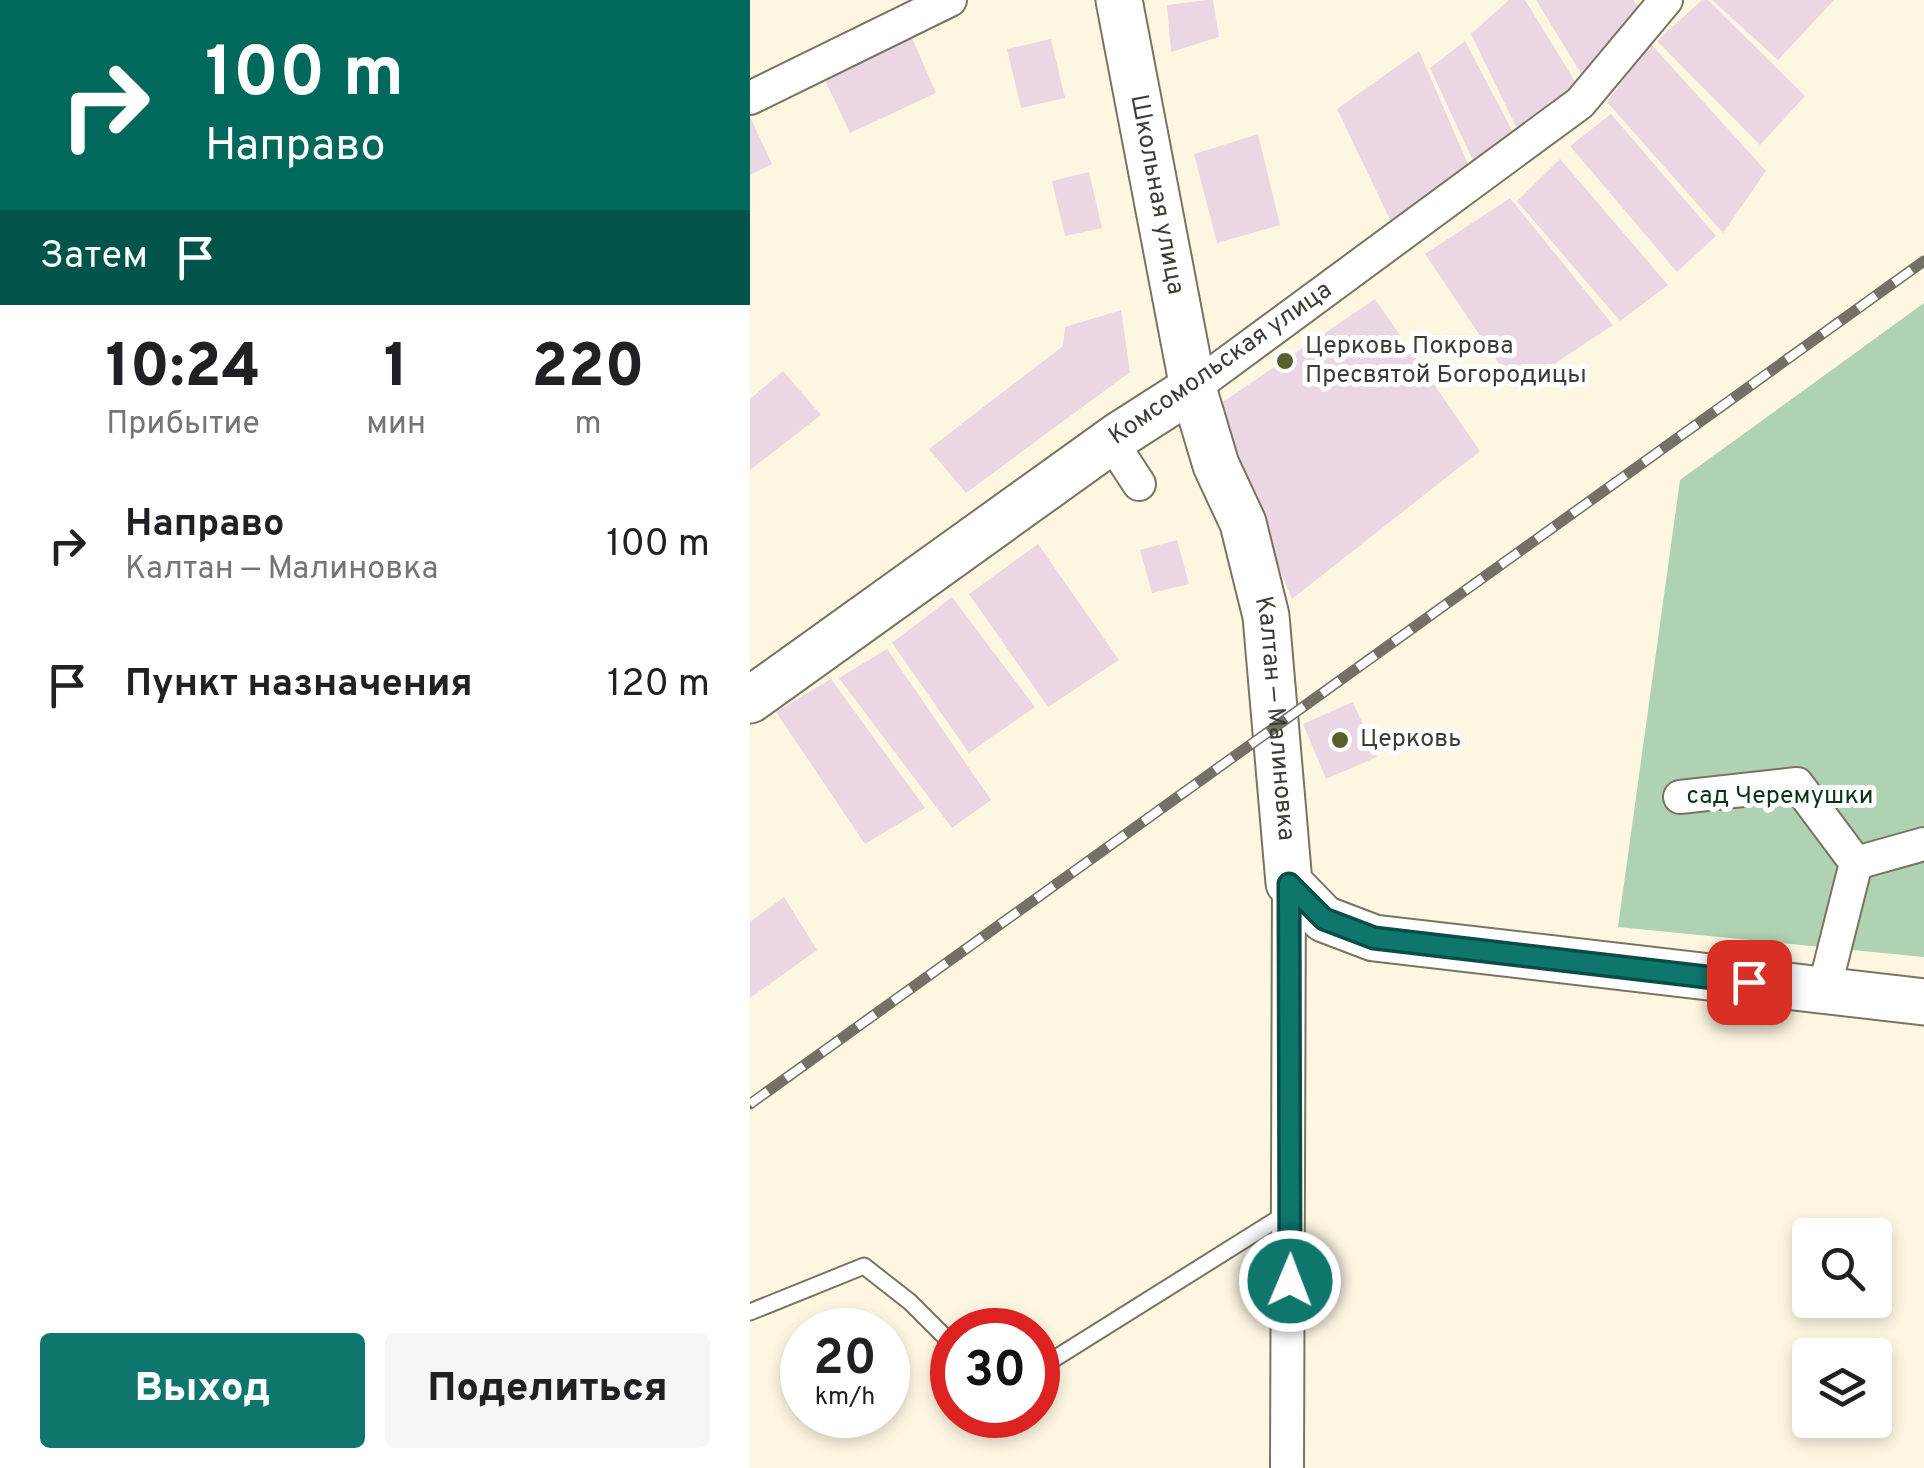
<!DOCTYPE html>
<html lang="ru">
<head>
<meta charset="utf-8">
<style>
	body { margin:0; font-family:Overpass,sans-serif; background:#f6f6f6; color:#202124; height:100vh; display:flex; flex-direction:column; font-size:38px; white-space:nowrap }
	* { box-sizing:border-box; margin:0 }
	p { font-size:32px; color:#757577 }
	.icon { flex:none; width:55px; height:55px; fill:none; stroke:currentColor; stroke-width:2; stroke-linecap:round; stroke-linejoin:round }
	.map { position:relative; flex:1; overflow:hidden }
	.panel { display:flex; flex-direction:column; background:#fff; width:750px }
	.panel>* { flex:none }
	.hud { background:#00695c; color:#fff; overflow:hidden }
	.fabs { position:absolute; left:1042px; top:1218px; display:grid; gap:20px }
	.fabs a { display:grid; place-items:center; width:100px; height:100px; border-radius:10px; background:#fff; box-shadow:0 5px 15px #0003; font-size:50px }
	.speed { position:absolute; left:30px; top:1308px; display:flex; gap:20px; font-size:50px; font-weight:700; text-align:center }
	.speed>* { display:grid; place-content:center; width:130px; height:130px; border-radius:50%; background:#fff; box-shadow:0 5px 15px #0003; line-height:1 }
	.speed small { font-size:25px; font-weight:400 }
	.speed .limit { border:15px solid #d22; background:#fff; color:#111 }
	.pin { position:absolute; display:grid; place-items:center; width:85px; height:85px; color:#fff; margin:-42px; border-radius:20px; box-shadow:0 5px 15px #0006 }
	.me { position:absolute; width:110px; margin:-55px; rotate:1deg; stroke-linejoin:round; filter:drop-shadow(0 0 8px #0008) }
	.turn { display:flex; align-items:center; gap:35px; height:210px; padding:0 40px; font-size:45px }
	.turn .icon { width:130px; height:130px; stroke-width:2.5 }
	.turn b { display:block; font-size:70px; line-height:85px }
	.then { display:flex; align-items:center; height:95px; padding:0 40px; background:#0003; gap:20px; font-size:38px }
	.eta { display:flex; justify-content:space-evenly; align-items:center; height:170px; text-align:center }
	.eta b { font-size:60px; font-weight:800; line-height:70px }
	.primary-button { display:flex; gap:20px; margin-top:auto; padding:20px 40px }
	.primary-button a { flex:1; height:115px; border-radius:10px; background:#0f766e; color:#fff; font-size:40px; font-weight:800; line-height:115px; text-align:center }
	.primary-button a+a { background:#f6f6f6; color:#202124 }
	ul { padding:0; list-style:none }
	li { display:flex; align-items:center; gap:30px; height:140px; padding:0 40px }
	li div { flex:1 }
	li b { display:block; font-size:38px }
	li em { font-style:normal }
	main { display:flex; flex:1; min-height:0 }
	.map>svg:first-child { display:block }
</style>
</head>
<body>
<main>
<section class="panel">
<div class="hud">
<div class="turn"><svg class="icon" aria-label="right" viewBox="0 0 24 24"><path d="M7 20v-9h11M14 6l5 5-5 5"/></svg><div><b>100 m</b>Направо</div></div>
<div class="then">Затем<svg class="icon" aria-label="arrive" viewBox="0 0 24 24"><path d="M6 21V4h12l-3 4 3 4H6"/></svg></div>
</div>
<div class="eta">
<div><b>10:24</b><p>Прибытие</p></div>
<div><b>1</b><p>мин</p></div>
<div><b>220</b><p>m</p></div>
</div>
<ul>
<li><svg class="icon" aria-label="right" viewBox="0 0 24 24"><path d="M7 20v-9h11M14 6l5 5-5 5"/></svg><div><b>Направо</b><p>Калтан — Малиновка</p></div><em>100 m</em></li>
<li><svg class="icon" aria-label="arrive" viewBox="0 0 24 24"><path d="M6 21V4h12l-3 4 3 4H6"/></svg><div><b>Пункт назначения</b></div><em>120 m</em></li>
</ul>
<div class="primary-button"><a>Выход</a><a>Поделиться</a></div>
</section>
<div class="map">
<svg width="1174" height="1468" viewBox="0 0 1174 1468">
	<rect width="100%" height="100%" fill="#fdf7e2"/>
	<!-- green -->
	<path fill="#afd2b3" d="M1174,303v654l-306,-30 62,-447z"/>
	<!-- building -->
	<path fill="#ebd6e3" d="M457,0h6l6,37 -48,15 -4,-47z
		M759,0h16l56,91 -59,48 -51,-105z
		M786,0h97l13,14 -56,74z
		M952,0h6l97,96 -45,49 -103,-104z
		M962,0h122l-56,60z
		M162,38l24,55 -86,40 -26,-55z
		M301,39l14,59 -44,10 -14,-59z
		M715,41l51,97 -40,29 -46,-99z
		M900,43l116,128 -43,62 -116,-131z
		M669,51l52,120 -76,59 -58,-121z
		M861,114l105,122 -39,36 -107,-126z
		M0,117l22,47 -22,11z
		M508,134l22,91 -63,18 -23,-89z
		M810,159l108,126 -48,36 -103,-120z
		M339,172l13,56 -37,8 -13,-55z
		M760,198l103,127 -97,64 -91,-135z
		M625,299l105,152 -188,148 -78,-191z
		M371,310l9,62 -164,121 -37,-44 134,-103 2,-19z
		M33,371l38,44 -71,55v-71z
		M427,540l12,44 -37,9 -12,-43z
		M288,544l81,116 -71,47 -79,-113z
		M202,597l83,110 -66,46 -77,-110z
		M137,649l104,151 -39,28 -113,-150z
		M81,679l94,129 -60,36 -89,-132z
		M603,702l24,55 -51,22 -23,-55z
		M34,897l33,53 -67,48v-76z"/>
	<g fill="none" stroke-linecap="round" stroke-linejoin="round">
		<!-- lane casing -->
		<g stroke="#797461" stroke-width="19">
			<path id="lane" d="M0,1312l114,-46 46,36 42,42
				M288,1369l249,-156"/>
		</g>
		<!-- street casing -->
		<g stroke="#797461" stroke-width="36">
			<path id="street" d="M0,98l200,-98
				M443,388l387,-285 86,-103
				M361,441l28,43
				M930,797l117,-13 59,79
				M1074,990l32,-127 68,-19
				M537,1468l2,-585"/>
		</g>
		<!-- secondary casing -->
		<g stroke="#797461" stroke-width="49">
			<g id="secondary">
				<path id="s1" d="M369,0l74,388 23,77 27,58 23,93 23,267 35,36 50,19 550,64"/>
				<path d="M0,700l368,-264 75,-48"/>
			</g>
		</g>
		<!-- lane -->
		<use href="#lane" stroke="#fff" stroke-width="15"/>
		<!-- street -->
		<use href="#street" stroke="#fff" stroke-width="32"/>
		<!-- secondary -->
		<use href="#secondary" stroke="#fff" stroke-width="45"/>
		<!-- rail casing -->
		<g stroke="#747065" stroke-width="11">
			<path id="rail" d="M0,1104l1174,-843"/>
		</g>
		<!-- rail -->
		<use href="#rail" stroke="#fff" stroke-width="8" stroke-dasharray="22" stroke-linecap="butt"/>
	</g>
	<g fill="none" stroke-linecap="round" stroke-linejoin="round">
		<!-- route casing -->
		<g stroke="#0a4d48" stroke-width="25">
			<path id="route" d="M540,1281l-1,-397 35,35 50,19 375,44"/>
		</g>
		<!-- route -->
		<use href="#route" stroke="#0f766e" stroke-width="18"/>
	</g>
	<!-- markers -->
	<g fill="#5b5f2d" stroke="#fff" stroke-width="4">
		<circle cx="535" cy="361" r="10"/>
		<circle cx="590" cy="740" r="10"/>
	</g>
	<g text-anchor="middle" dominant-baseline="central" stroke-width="10" stroke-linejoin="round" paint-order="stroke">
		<!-- street labels -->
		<g font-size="25" fill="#3e3c34" stroke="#fff">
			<text stroke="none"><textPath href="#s1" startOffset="198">Школьная улица</textPath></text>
			<text transform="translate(471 364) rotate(-35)">Комсомольская улица</text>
			<text stroke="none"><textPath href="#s1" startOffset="738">Калтан — Малиновка</textPath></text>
		</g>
		<!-- poi labels -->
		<g font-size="25" fill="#3e3c34" stroke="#fff" text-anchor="start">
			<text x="555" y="347">Церковь Покрова<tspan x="555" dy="29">Пресвятой Богородицы</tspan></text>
			<text x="610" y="740">Церковь</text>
		</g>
		<!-- park labels -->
		<g font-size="25" fill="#0a3415" stroke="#fff">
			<text x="1030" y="797">сад Черемушки</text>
		</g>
	</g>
</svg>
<div class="fabs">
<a><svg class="icon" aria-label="search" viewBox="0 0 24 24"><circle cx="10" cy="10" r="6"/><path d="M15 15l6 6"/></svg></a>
<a><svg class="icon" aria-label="layers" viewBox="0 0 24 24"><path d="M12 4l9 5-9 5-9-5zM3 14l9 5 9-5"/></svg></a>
</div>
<div class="speed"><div>20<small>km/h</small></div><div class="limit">30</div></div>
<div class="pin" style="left:999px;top:982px;background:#d93025"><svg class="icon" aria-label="arrive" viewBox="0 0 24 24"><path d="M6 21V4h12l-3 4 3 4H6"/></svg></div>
<svg class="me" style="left:540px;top:1281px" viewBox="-20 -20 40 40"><circle r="17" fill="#0f766e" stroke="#fff" stroke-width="3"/><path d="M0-11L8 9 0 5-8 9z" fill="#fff"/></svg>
</div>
</main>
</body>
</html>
